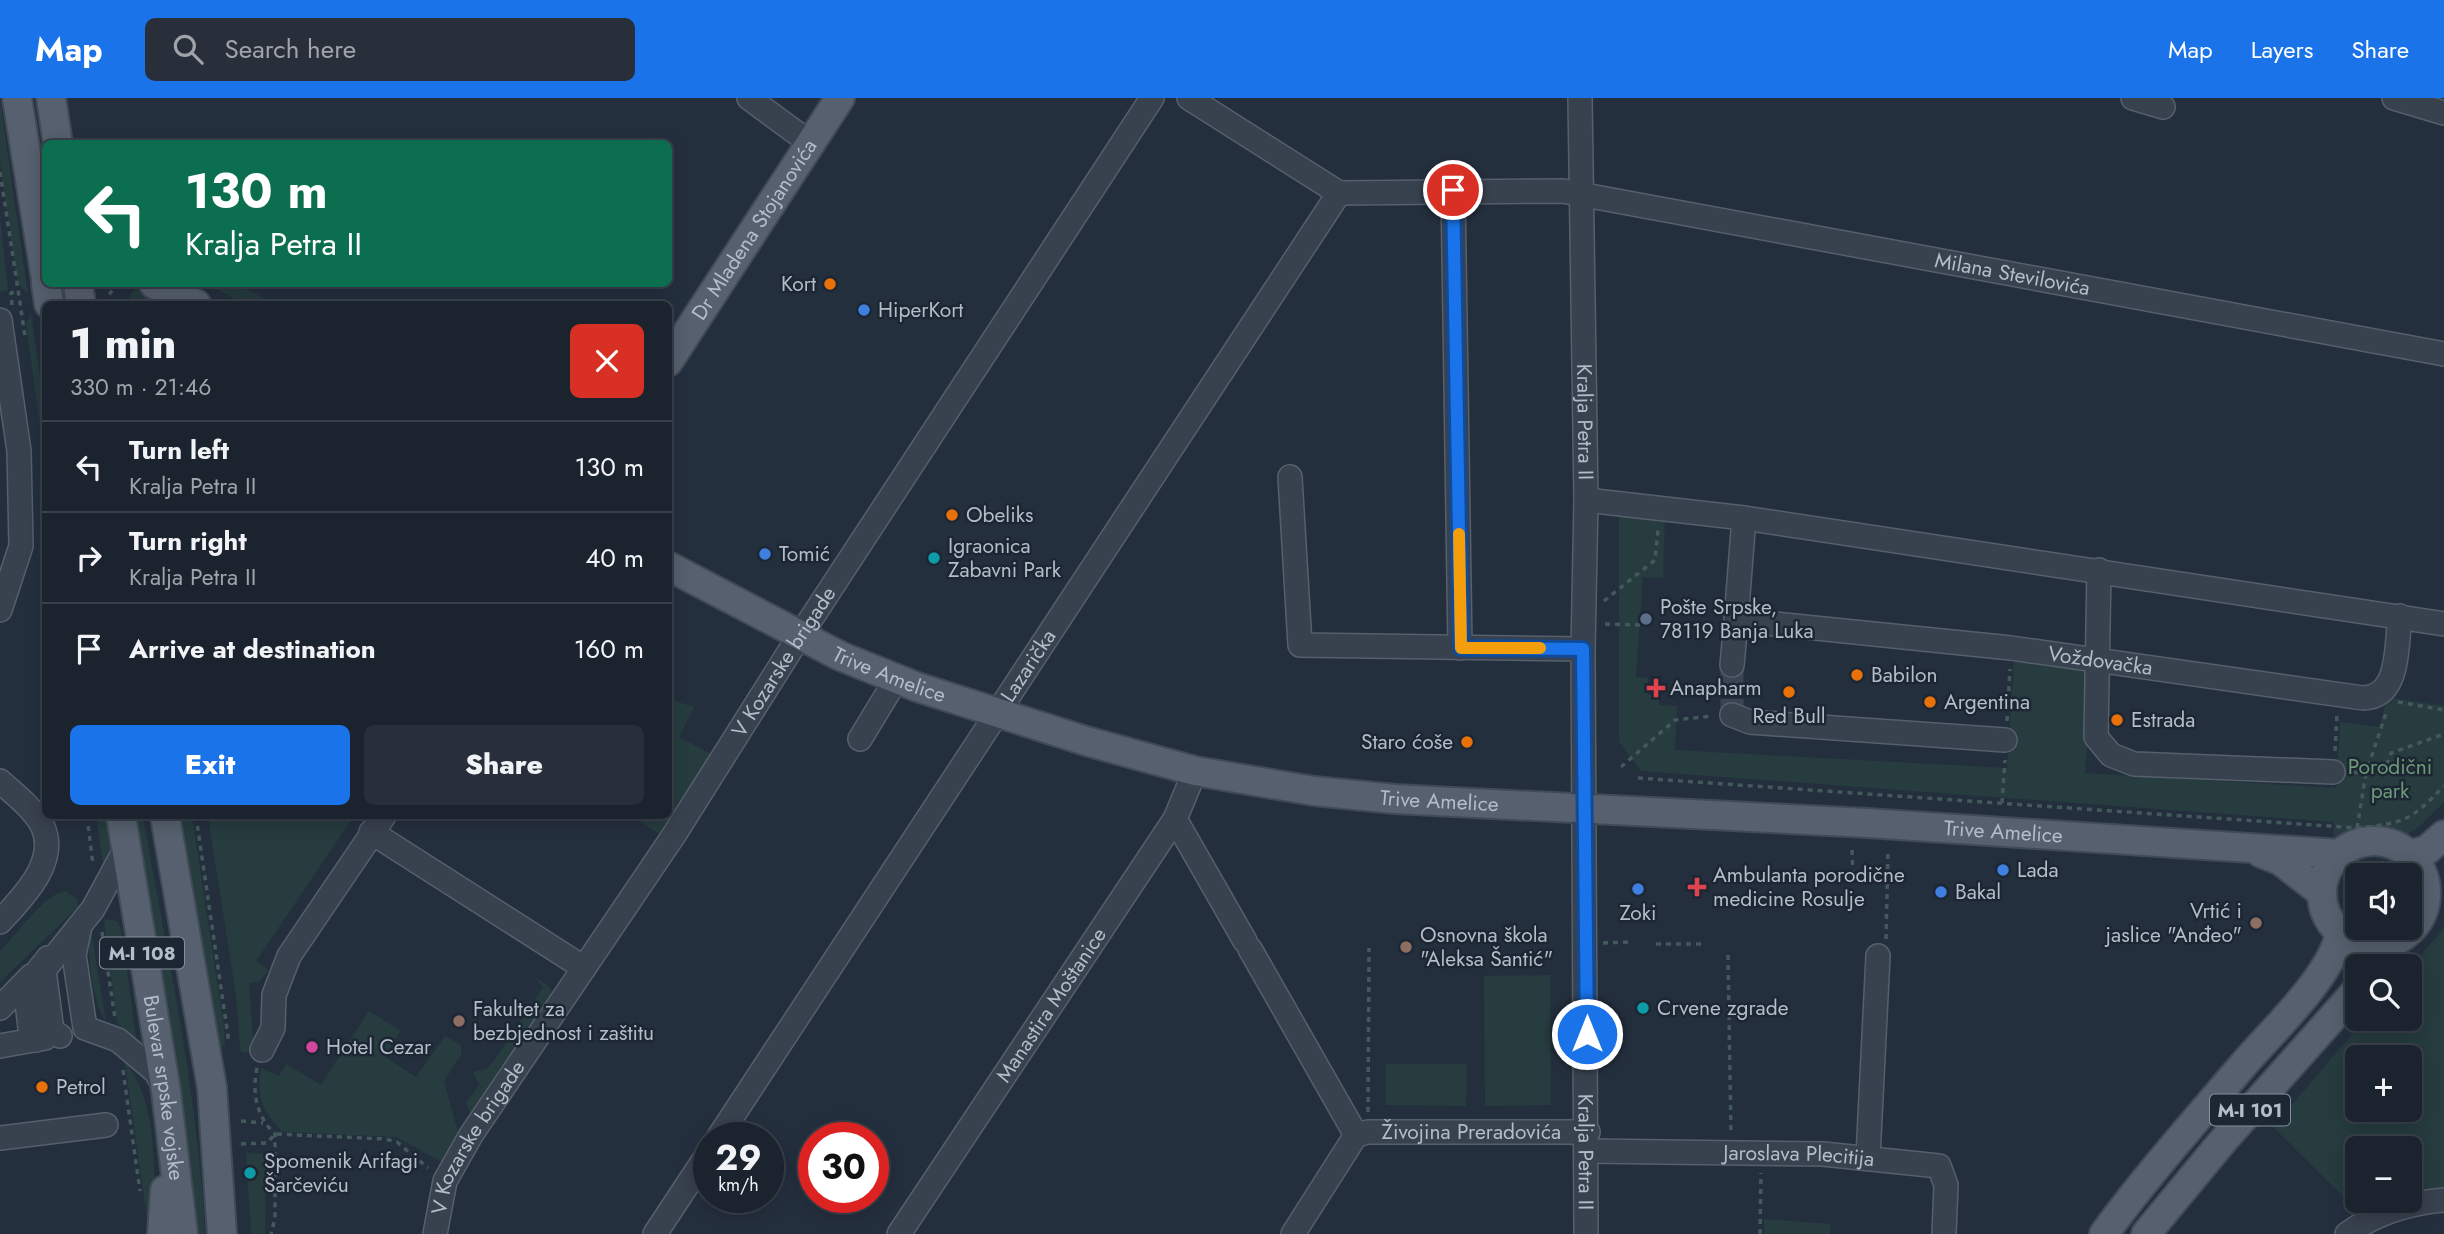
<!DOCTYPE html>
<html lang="en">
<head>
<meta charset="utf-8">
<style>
	body { margin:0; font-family:Jost,sans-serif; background:#282f3a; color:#f1f3f6; height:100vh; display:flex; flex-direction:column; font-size:26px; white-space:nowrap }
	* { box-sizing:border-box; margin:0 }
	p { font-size:23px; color:#a0a4aa }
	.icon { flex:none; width:38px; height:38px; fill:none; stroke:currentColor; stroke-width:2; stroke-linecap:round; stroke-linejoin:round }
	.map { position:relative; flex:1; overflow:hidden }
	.side { position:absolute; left:42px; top:203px; width:630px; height:518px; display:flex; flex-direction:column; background:#1b232e; border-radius:10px; box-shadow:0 4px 18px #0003,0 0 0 2px #39404a }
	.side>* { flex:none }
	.top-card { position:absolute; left:42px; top:42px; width:630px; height:147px; border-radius:10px; box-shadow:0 4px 18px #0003,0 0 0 2px #39404a; background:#0b6e4f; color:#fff; overflow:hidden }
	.tools { position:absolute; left:2345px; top:765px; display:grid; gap:14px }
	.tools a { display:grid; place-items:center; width:77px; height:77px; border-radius:10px; background:#1b232e; box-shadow:0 4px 18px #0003,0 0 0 2px #39404a; font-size:35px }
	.speed { position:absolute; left:693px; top:1024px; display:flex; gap:14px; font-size:35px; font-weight:700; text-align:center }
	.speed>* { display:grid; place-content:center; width:91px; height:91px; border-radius:50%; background:#1b232e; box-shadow:0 4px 18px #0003,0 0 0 2px #39404a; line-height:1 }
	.speed small { font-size:18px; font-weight:400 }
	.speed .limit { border:10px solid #d22; background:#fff; color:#111 }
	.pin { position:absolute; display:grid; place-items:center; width:60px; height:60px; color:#fff; margin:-30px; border:4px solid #fff; border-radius:50%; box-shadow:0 2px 7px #0007 }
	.me { position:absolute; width:77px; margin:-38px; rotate:0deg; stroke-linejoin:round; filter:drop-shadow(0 0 5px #0008) }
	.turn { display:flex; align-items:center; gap:24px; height:147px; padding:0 28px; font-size:32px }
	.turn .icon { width:91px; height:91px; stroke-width:2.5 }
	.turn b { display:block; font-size:49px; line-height:60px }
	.round { display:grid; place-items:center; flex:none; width:74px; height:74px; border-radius:10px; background:#282f3a }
	.overview { display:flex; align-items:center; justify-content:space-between; height:119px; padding:0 28px }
	h1 { font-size:42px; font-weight:800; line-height:52px }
	.button { display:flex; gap:14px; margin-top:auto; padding:14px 28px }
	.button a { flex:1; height:80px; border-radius:10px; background:#1a73e8; color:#fff; font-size:28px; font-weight:800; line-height:80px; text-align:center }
	.button a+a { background:#282f3a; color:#f1f3f6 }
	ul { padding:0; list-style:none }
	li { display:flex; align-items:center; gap:21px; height:91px; padding:0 28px; border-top:2px solid #39404a }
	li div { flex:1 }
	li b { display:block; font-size:26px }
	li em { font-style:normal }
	header { display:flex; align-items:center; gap:42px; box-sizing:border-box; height:98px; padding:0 35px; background:#1a73e8; color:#fff }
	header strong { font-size:33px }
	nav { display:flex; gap:38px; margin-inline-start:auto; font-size:24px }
	.search { width:490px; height:63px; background:#282f3a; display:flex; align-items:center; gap:18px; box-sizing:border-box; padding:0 24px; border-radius:10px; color:#a0a4aa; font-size:26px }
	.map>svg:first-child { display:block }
</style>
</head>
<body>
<header>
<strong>Map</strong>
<div class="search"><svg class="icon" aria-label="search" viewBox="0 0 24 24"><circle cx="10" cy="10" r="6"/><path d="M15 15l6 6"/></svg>Search here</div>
<nav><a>Map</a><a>Layers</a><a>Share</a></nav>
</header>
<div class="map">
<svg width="2444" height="1136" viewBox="0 0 2444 1136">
	<rect width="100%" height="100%" fill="#242f3e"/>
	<!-- green -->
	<path fill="#263c3f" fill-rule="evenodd" d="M0,1l28,195 -8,-8 -4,-12 -16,-112z
		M0,120l8,72 -6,2 -2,-1z
		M208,186h29l38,20h-32z
		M137,187l37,19h-49z
		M31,215l14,98v52l-19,-139z
		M1619,416l46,5 -2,59 -20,-1 -7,100 12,1v17h11v10l18,1 -2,44 332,18 7,-108 78,7 -7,106 251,15 4,-66 40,5 7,-30 57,9v96l-24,24 -18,12c-23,-9 -46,-7 -69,3l1,-19 -693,-51 -22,-29z
		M669,601l25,8 -15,30 34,18 -52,80 -31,-19h38z
		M96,718h12l2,33 -6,21z
		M130,718h13c24,138 55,277 62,418h-13z
		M175,718h17l32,211 1,19 -7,2z
		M208,718h146l-98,145 13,9 -10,12 -10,1 5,68 -12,2 -2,-5 -4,-52z
		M2372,766l10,1 16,10h-41v43c-22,-19 -11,-47 15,-54z
		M66,793l11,8 1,8 -78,75v-31c15,-15 46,-59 66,-60z
		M104,821l13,2 4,8 15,107 -3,2 -16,-15z
		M2444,830v265l-34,5v-50h-53v52l43,1 -38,14 -89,-88 92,-108 45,-1v-50zM2357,959h53v53h-53z
		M91,833l15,90c-12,-13 -21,-74 -15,-90z
		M1550,877l1,130 -66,1 -1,-130z
		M535,879l15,10 2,5 -81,123 -5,-12 13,-18 -6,-13 14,-3 6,-7 50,-75z
		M369,913l32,20 -17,25 32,21 29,-41 16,9v10l-17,26 15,55 -17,26 -46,-25 -113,-5c-21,-20 -27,-36 -22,-64l18,8 7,-12 35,21z
		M125,964c36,44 28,118 30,172h-6z
		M1386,966h81l-1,42 -80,-1z
		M246,1055l20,1 -1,80h-14z
		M1764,1121l66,5v10h-66z"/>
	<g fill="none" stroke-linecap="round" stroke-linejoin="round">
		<!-- minor-tunnel -->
		<path stroke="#3a4453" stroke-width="23" stroke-dasharray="23 11" stroke-linecap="butt" d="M1732,567v50"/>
		<!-- minor casing -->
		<g stroke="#565f6c" stroke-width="26">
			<g id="minor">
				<path d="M749,0l61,45"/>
				<path d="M1189,0l150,95"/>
				<path id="s1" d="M1580,0l6,402 -3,149 3,585"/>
				<path d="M2133,0l30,9"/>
				<path d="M2394,0l50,15"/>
				<path d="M1453,92l7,458"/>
				<path id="s2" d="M1339,95l224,-2 881,163"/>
				<path d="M0,222l19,131 2,95 -21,64"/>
				<path d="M1290,379l10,168 283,4"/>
				<path d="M1586,402l158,18 700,106"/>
				<path id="s3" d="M1744,420l-8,102 275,28 352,50c38,-1 33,-54 37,-82"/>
				<path d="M2099,472l-3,167 15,18 23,9 199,8"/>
				<path d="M1732,567l4,-45"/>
				<path d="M1732,617l18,7 255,18"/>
				<path d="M860,641l37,-61"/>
				<path d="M0,683c14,13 33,27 42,44 18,36 -20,73 -42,97"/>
				<path d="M1175,721l70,122"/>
				<path d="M371,734l213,136"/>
				<path d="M80,828l-6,29 11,73 33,12 38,32 8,14"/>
				<path d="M1250,851l106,186"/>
				<path d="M0,910l31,-32"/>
				<path d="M60,938l-8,-5 -8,-61 49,-61 32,-59"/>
				<path d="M36,942l-5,-5 -6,-48 23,-29"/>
				<path d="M0,948l45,-8"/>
				<path d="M262,952l11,-22 1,-33 15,-39 95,-140"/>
				<path d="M0,1040l106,-13"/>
				<path id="s4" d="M718,1040l621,-945"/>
				<path id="s5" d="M1587,1053l236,3 116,12 7,19 -2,49"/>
				<path d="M1868,1059l10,-201"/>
				<path id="s6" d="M435,1136l10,-53 26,-46 203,-300 114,-181 364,-556"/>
				<path d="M655,1136l54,-82"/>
				<path id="s7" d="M899,1136l276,-415 20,-48"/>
				<path id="s8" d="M1293,1136l63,-99 12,-3h220"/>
				<path d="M2347,1136c29,-21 61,-31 97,-34"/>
			</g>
		</g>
		<!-- major casing -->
		<g stroke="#414a57" stroke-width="32">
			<g id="major">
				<path d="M17,0l29,181"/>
				<path d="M51,0l7,46"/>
				<path d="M46,186l3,20"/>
				<path d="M78,186l3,20"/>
				<path d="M154,186l42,20"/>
				<path id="s9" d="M668,264l172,-264"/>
				<path id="s10" d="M668,468l172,90 77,31 169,54 109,30 119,20 81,8 472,24 474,31"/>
				<path id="s11" d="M121,718l45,275 17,143"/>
				<path d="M165,718l47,272 10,146"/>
				<circle cx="2374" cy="795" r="52"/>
				<path d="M2261,755l20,8 41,32"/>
				<path d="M2409,757l18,-5 17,-15"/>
				<path d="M162,1136l3,-44"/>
				<path d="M2104,1136c43,-59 92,-114 139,-169 29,-34 89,-89 97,-132"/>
				<path d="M2146,1136l76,-92 135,-152"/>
			</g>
		</g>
		<!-- path -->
		<path stroke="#44595c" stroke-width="3.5" stroke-dasharray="5 5" stroke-linecap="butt" d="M0,74l25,164
			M109,206l-1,-8 9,-12
			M12,207l-1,-12 3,-1
			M42,367l4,28
			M1604,503l51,-41 3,-31
			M1605,526l37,1
			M2398,604l46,8
			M2007,623l3,-52
			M2335,653l2,-38
			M1621,669l54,-47 38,-4
			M2353,674l13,1 20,-60
			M1638,680l719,50c48,-5 53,-7 87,-42
			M2002,705l3,-43
			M87,718l6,49
			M196,718l33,227
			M2357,730l9,-55 19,-4 6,-16 53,-19
			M1852,752l1,29
			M102,834l13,86
			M1886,841l2,-87
			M1603,845l26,-1
			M1656,846h45
			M1728,857l3,179
			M1605,941l19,-1
			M257,970c-5,25 -1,48 18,66v84l-4,16
			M123,972l17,121
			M1368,1014l1,-164
			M241,1023l22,2
			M241,1046l26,-1 8,-9 110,5 12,3 31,26
			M1760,1136l1,-61"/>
		<!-- minor -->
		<use href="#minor" stroke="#38414e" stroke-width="23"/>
		<!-- major -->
		<use href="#major" stroke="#56606e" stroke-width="28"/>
	</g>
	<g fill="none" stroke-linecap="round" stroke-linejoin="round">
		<!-- route casing -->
		<g stroke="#114b97" stroke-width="18">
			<path id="route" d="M1453,92l8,458 122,1 4,385"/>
		</g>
		<!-- route -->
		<use href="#route" stroke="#1a73e8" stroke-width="12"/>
		<!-- slow -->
		<path stroke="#f59e0b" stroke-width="12" d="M1459,436l2,114h79"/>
	</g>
	<!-- markers -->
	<g fill="#e8710a" stroke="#1d2633" stroke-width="2.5">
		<circle cx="830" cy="186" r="7"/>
		<circle cx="952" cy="417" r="7"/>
		<circle cx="1857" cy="577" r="7"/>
		<circle cx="1789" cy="594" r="7"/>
		<circle cx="1930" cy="604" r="7"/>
		<circle cx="2117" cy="622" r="7"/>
		<circle cx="1467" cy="644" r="7"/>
		<circle cx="42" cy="989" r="7"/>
	</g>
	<g fill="#3f7fe0" stroke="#1d2633" stroke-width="2.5">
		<circle cx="864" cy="212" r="7"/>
		<circle cx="765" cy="456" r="7"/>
		<circle cx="2003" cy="772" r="7"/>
		<circle cx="1638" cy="791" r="7"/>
		<circle cx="1941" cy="794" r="7"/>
	</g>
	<g fill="#0f9aa8" stroke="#1d2633" stroke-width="2.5">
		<circle cx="934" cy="460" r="7"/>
		<circle cx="1643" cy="910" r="7"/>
		<circle cx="250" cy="1075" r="7"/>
	</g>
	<circle fill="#5c6f8a" stroke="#1d2633" stroke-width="2.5" cx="1646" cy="521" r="7"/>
	<g fill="#e0444e" stroke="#1d2633" stroke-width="2.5">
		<path d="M1652.5 579.5h7v7h7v7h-7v7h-7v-7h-7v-7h7z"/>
		<path d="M1693.5 778.5h7v7h7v7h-7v7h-7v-7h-7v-7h7z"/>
	</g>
	<g fill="#8d6e63" stroke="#1d2633" stroke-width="2.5">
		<circle cx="2256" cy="825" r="7"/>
		<circle cx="1406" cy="849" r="7"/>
		<circle cx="459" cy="923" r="7"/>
	</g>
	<circle fill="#d1479c" stroke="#1d2633" stroke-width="2.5" cx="312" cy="949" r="7"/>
	<g text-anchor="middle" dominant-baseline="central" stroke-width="5" stroke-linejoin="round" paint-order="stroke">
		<!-- shield labels -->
		<g fill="#1d2633" stroke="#878f9c" stroke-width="2">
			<rect x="100" y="839.5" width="84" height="31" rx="5"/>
			<rect x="2210" y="996.5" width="80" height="31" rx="5"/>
		</g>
		<g font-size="19" font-weight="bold" fill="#b4bcc9">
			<text x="142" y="855">M-I 108</text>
			<text x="2250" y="1012">M-I 101</text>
		</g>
		<!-- street labels -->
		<g font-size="21" fill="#b4bcc9" stroke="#1d2633">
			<text stroke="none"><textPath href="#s9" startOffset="158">Dr Mladena Stojanovića</textPath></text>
			<text stroke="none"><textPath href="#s2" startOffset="681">Milana Stevilovića</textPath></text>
			<text stroke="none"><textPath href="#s1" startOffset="324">Kralja Petra II</textPath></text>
			<text stroke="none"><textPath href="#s3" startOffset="469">Voždovačka</textPath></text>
			<text stroke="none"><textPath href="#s6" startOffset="674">V Kozarske brigade</textPath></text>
			<text stroke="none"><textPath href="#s4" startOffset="565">Lazarička</textPath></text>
			<text stroke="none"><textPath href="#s10" startOffset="247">Trive Amelice</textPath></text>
			<text stroke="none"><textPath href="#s10" startOffset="814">Trive Amelice</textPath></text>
			<text stroke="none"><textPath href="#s10" startOffset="1379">Trive Amelice</textPath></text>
			<text stroke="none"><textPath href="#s7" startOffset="275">Manastira Moštanice</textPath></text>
			<text stroke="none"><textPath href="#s11" startOffset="275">Bulevar srpske vojske</textPath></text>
			<text stroke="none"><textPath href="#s8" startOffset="233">Živojina Preradovića</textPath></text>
			<text stroke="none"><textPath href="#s6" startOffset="107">V Kozarske brigade</textPath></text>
			<text stroke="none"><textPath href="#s1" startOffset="1054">Kralja Petra II</textPath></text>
			<text stroke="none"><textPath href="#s5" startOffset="212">Jaroslava Plecitija</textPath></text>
		</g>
		<!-- poi labels -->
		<g font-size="21" fill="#b4bcc9" stroke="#1d2633" text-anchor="start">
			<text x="816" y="186" text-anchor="end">Kort</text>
			<text x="878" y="212">HiperKort</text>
			<text x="966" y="417">Obeliks</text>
			<text x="948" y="448">Igraonica<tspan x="948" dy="24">Zabavni Park</tspan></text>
			<text x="779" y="456">Tomić</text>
			<text x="1660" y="509">Pošte Srpske,<tspan x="1660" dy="24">78119 Banja Luka</tspan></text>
			<text x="1871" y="577">Babilon</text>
			<text x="1670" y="590">Anapharm</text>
			<text x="1944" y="604">Argentina</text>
			<text x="1789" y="618" text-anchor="middle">Red Bull</text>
			<text x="2131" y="622">Estrada</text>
			<text x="1453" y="644" text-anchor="end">Staro ćoše</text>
			<text x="2017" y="772">Lada</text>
			<text x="1713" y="777">Ambulanta porodične<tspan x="1713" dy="24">medicine Rosulje</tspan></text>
			<text x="1955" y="794">Bakal</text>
			<text x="2242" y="813" text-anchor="end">Vrtić i<tspan x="2242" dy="24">jaslice "Anđeo"</tspan></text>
			<text x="1638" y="815" text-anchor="middle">Zoki</text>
			<text x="1420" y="837">Osnovna škola<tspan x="1420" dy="24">"Aleksa Šantić"</tspan></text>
			<text x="1657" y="910">Crvene zgrade</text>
			<text x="473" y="911">Fakultet za<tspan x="473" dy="24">bezbjednost i zaštitu</tspan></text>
			<text x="326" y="949">Hotel Cezar</text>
			<text x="56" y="989">Petrol</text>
			<text x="264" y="1063">Spomenik Arifagi<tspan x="264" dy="24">Šarčeviću</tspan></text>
		</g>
		<!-- park labels -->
		<g font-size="21" fill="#6b9a76" stroke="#1d2633">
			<text x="2390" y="669">Porodični<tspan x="2390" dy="24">park</tspan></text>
		</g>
	</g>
</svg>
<div class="tools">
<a><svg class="icon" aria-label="sound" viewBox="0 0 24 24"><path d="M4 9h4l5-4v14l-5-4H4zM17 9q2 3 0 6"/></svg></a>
<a><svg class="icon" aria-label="search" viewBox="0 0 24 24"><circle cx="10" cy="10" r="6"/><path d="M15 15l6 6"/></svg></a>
<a>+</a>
<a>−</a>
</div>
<div class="speed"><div>29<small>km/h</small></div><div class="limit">30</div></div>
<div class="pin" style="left:1453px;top:92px;background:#d93025"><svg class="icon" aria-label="arrive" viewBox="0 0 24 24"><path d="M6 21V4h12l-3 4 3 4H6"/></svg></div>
<svg class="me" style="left:1587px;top:936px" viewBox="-20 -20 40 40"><circle r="17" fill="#1a73e8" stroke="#fff" stroke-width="3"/><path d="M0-11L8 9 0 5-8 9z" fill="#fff"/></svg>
<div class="top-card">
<div class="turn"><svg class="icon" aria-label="left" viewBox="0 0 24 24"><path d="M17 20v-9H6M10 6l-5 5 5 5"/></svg><div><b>130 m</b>Kralja Petra II</div></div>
</div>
<section class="side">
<div class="overview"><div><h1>1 min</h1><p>330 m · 21:46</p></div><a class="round" style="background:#d93025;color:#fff"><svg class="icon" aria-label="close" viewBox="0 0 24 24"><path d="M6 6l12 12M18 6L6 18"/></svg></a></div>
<ul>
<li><svg class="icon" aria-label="left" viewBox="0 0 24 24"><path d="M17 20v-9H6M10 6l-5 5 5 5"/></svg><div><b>Turn left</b><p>Kralja Petra II</p></div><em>130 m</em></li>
<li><svg class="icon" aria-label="right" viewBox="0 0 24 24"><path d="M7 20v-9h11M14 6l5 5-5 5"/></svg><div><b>Turn right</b><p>Kralja Petra II</p></div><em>40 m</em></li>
<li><svg class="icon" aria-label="arrive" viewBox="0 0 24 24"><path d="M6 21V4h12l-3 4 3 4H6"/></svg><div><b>Arrive at destination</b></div><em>160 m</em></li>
</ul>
<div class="button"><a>Exit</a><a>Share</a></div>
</section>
</div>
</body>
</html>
